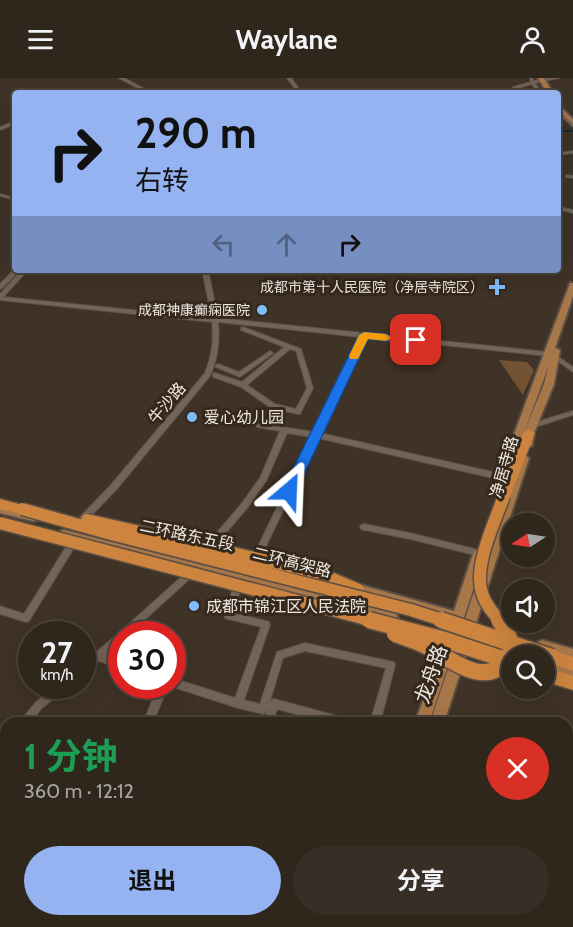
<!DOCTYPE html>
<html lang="zh">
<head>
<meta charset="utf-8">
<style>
	body { margin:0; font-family:Cabin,"Noto Sans SC",sans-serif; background:#372e25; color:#f1f3f6; height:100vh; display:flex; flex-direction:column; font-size:22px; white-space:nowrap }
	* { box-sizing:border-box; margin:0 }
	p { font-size:20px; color:#a7a5a3 }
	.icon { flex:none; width:33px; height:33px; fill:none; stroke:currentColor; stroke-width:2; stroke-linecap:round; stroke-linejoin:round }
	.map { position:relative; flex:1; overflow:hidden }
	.panel { position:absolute; left:0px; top:639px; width:573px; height:210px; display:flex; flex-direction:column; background:#2f261c; border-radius:18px 18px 0 0; box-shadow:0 6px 24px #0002,0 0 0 2px #4a433b }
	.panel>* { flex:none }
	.guide { position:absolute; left:12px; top:12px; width:549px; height:183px; border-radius:6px; box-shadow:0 6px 24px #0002,0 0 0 2px #4a433b; background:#95b2f1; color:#111; overflow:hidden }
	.needle { width:39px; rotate:258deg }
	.controls { position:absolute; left:501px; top:435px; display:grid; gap:12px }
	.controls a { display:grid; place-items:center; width:54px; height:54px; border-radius:50%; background:#2f261c; box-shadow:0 6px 24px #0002,0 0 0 2px #4a433b; font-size:30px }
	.speed { position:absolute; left:18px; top:543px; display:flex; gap:12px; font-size:30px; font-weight:700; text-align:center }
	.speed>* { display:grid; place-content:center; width:78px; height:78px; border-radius:50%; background:#2f261c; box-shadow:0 6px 24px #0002,0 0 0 2px #4a433b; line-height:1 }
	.speed small { font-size:15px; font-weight:400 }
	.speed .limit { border:9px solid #d22; background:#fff; color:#111 }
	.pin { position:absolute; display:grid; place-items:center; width:51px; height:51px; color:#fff; margin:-26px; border-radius:12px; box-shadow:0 3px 9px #0006 }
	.me { position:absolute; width:66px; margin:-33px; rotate:26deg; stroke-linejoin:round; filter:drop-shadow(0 0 4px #0008) }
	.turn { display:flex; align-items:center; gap:21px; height:126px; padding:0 24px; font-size:27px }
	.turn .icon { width:78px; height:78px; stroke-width:2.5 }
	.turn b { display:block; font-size:42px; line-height:51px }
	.lanes { display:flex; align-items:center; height:57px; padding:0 24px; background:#0003; justify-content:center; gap:30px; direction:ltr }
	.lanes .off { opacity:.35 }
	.round { display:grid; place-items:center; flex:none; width:63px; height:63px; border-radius:32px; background:#372e25 }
	.headline { display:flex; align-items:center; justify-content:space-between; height:102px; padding:0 24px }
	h1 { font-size:36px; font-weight:700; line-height:45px; color:#1e9e55 }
	.button { display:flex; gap:12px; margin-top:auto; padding:12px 24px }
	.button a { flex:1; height:69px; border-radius:36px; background:#95b2f1; color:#111; font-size:24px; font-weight:700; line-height:69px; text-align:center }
	.button a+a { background:#372e25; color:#f1f3f6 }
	header { display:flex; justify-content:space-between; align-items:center; height:78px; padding:0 24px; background:#2f261c; font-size:27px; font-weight:700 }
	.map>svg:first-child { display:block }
</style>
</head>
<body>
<header><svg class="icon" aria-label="menu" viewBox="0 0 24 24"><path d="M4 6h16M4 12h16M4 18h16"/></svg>Waylane<svg class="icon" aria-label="person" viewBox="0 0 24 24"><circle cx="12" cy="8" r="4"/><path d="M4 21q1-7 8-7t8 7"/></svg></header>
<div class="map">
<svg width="573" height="849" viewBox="0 0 573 849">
	<rect width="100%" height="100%" fill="#3f3226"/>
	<!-- green -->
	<path fill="#735234" d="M499,282l28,2 7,8 -11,25z"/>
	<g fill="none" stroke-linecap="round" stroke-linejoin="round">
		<!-- stream -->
		<path stroke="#072640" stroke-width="1.5" d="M558,53h14"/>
		<!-- minor casing -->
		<g stroke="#5b4f45" stroke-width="2">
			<path id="minor" d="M119,0h5l28,15h-5z
				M287,0h4l11,15h-4z
				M530,0h2l2,3 15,-3h11l-25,5 7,10h-4l-6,-9 -16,5 -1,4h-4l2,-6 18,-5z
				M239,12l1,2 -14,1z
				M558,32l15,14v3l-15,-14z
				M15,43v3l-15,6v-3z
				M573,73v2l-15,2v-2z
				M566,97l7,1v2l-7,-1z
				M0,116l15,4v2l-15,-4z
				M558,129l15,3v3l-15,-4z
				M15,191v1h5l-18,18 -2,1v-5z
				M22,192h6l-25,27 209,21 -10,-48h6l10,48 330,34 3,2 -3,2 -182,-19 -46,96 186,42 4,3 -4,3 -188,-43 -60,125 -3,1 -3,-1 -1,-2 60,-124 -24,-4 -21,48 -18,26 -38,45 -3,1 -3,-1 -1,-2 1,-2 38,-45 18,-25 20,-47 -23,-4 -3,-2 3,-2 57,9 46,-95 -142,-15c2,19 0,36 -8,54l-94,114 -32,33h-6l-1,-2 1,-2 32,-33 95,-113c7,-17 9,-33 7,-51l-212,-22v-6z
				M243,249l58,22 12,39 -13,26h-2l-27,-6 -30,-21 -28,-10v-4h2l27,9 42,-35 -43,-17v-2zM290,271l6,2 11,37 -11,21 -21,-5 -28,-19z
				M270,273l3,2 -1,1 -32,23 -24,-10 -1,-1 3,-2 21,8z
				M554,276l19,13v5l-21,-15v-2z
				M573,333v4l-38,12 -3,-2 1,-2z
				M364,446l46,9 69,17 3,1 1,2 -1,2 -3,1 -69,-17 -46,-9 -3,-1 -1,-2 1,-2z
				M74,460l3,1 1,2 -1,2 -48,78 -3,1 -26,-8v-8l24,8 47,-75z
				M192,491l3,1 1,2 -1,2 -66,60h-7v8l-16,13 16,6v8l-23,-8 -17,13v-10l37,-31 70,-63z
				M239,500l3,1 1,3 -10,31 33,8 3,1 1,3 -26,75 16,4 17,-52 28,-9 89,19 1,3 -15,58h-10l16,-55 -81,-17 -22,7 -13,43 4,-2 71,19 3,2 2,3h-22l-51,-14 -4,14h-10l5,-15 -2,4 -3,2 -25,-6 -68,-22h2v-8l63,20 26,-71 -33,-8 -3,-1 -1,-3 12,-36z
				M56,608h12l-2,3 -24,19 -12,15h-11l2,-3 15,-18z
				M158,608h10l-15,37h-10z
				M6,661v12l-6,5v-12z
				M0,791l6,1v10l-6,-1z
				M567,799l6,2v10l-6,-2z
				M148,843h25l5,2 2,4h-25l-5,-2z"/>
		</g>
		<!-- major casing -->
		<g stroke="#5b4f45" stroke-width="4">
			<path id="major" d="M538,0h6l9,15h-6z
				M558,27l15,14v5l-15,-14z
				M570,205h3v13l-18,52 5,2 -6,34 -20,49 -2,13h-6l-2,-13 -14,47 -5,4 -4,-1 -1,-3 12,-40zM549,287l-5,19 -19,46z
				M524,376l5,4 -85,265h-14l89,-265z
				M0,427l33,8 4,1 1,3 -1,3 -4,1 -33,-8z
				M64,452l328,83 4,1 2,4 -2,4 -4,1 -328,-85 -4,-1 -1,-3 1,-3z
				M479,471l4,2 2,3 -56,169h-14l36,-102 -94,-27 -57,-13 -4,-2 -2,-3 2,-3 4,-2 57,13 97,27 19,-57 2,-3z
				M542,562l31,9v12l-35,-11 -2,-4 2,-4z
				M544,582l29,10v12l-29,-10z
				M348,843h31l-2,6h-31z"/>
		</g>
		<!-- highway casing -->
		<g stroke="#5b4f45" stroke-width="3">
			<path id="highway" d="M529,351l6,4 -25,63 -2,3h-8l-2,-3 25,-63z
				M0,421l26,7 2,3 -2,3 -4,2 -22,-5z
				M320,489l42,18 2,4 -2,4 -5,2 -42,-18 -2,-4 2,-4z
				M552,572l21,7v14l-26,-9 -2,-5 2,-5z
				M544,589l29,9v14l-29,-9z"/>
		</g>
		<!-- minor -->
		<use href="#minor" fill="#736457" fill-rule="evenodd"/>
		<!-- major -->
		<use href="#major" fill="#a87749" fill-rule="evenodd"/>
		<!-- highway -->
		<use href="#highway" fill="#cc843f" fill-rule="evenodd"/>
		<!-- highway-bridge-far1 casing -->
		<g stroke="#5b4f45" stroke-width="15" stroke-linecap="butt">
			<path id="highway-bridge-far1" d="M22,431l89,25 300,76 34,11
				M87,442l233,53
				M0,445l374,98
				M500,543c-7,-8 -15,-17 -18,-28 -9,-27 13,-71 22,-97"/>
		</g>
		<!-- highway-bridge casing -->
		<g stroke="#5b4f45" stroke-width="19" stroke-linecap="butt">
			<path id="highway-bridge" d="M369,542l76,20 67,22
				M441,542l111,37
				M395,556c12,4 24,8 35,14 21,12 58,42 78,10 8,-12 -2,-28 -9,-38"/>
		</g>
		<!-- highway-bridge-far1 -->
		<use href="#highway-bridge-far1" stroke="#cc843f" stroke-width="12"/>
		<!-- highway-bridge -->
		<use href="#highway-bridge" stroke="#cc843f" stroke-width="16"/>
	</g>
	<!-- route -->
	<path fill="#1a73e8" stroke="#114b97" stroke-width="1.5" d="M364,254l52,5 6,3 -6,4 -48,-5 -74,156h-10l-2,-4 77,-156z"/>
	<!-- slow -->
	<path fill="#f59e0b" d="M364,254l22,2 6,4 -6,3 -18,-2 -10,20h-8l-1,-3 10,-21z"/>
	<!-- markers -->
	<g fill="#7fbdfa" stroke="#35281d" stroke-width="2">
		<path d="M494 200h6v6h6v6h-6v6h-6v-6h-6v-6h6z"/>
		<circle cx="262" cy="232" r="6"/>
		<circle cx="192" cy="339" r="6"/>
		<circle cx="194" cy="528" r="6"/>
	</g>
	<g text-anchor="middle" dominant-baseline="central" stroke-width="6" stroke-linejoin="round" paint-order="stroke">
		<!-- far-poi labels -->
		<g font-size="14" fill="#f0e7e0" stroke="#35281d" text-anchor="end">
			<text x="484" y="209">成都市第十人民医院（净居寺院区）</text>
			<text x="250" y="232">成都神康癫痫医院</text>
		</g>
		<!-- street labels -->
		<g font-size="16" fill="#f0e7e0" stroke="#35281d">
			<text transform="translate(167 325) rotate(-50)">牛沙路</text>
			<text transform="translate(504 389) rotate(-74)">净居寺路</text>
			<text transform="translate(187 457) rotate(12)">二环路东五段</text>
			<text transform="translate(292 484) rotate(14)">二环高架路</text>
		</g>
		<!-- poi labels -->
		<g font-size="16" fill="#f0e7e0" stroke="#35281d" text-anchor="start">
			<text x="204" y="339">爱心幼儿园</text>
			<text x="206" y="528">成都市锦江区人民法院</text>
		</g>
		<!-- near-street labels -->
		<g font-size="20" fill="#f0e7e0" stroke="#35281d">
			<text transform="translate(431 596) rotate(-71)">龙舟路</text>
		</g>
	</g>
</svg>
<div class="controls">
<a><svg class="needle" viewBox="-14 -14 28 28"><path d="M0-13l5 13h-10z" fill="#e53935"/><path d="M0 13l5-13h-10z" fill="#a7a5a3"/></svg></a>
<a><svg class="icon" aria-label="sound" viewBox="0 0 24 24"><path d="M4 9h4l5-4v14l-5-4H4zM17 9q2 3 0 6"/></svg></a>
<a><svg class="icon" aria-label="search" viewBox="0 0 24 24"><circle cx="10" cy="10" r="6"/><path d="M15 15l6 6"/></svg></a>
</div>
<div class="speed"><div>27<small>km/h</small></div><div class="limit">30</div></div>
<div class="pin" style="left:416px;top:262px;background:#d93025"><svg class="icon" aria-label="arrive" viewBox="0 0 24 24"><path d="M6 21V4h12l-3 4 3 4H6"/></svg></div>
<svg class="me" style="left:289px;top:413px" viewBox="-20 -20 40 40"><path d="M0-17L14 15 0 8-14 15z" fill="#1a73e8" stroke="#fff" stroke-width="4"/></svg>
<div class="guide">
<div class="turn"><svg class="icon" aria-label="right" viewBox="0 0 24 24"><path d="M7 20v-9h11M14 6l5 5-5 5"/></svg><div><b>290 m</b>右转</div></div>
<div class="lanes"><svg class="icon off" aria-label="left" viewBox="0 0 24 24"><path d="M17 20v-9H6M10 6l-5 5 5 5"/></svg><svg class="icon off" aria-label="ahead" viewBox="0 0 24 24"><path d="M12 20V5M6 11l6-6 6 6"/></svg><svg class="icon" aria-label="right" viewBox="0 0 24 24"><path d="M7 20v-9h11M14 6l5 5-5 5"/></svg></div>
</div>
<section class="panel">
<div class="headline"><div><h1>1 分钟</h1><p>360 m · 12:12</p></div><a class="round" style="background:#d93025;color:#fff"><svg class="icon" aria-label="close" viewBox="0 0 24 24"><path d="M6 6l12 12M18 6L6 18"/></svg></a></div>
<div class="button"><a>退出</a><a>分享</a></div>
</section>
</div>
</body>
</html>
